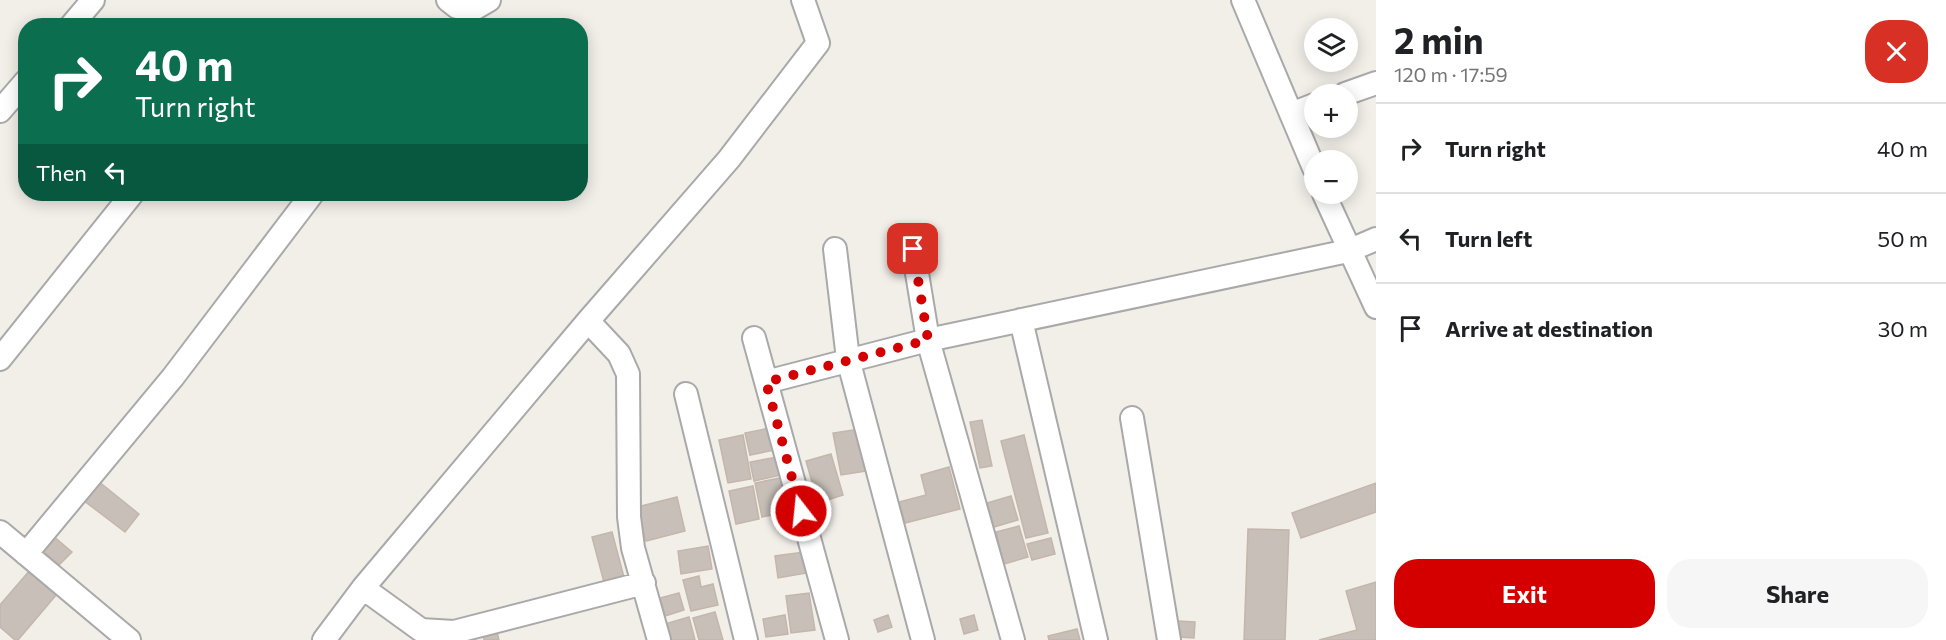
<!DOCTYPE html>
<html lang="en">
<head>
<meta charset="utf-8">
<style>
	body { margin:0; font-family:Commissioner,sans-serif; background:#f6f6f6; color:#202124; height:100vh; display:flex; flex-direction:column; font-size:22px; white-space:nowrap }
	* { box-sizing:border-box; margin:0 }
	p { font-size:20px; color:#757577 }
	.icon { flex:none; width:33px; height:33px; fill:none; stroke:currentColor; stroke-width:2; stroke-linecap:round; stroke-linejoin:round }
	.map { position:relative; flex:1; overflow:hidden }
	.side { display:flex; flex-direction:column; background:#fff; width:570px }
	.side>* { flex:none }
	.guide { position:absolute; left:18px; top:18px; width:570px; height:183px; border-radius:24px; box-shadow:0 3px 15px #0003; background:#0b6e4f; color:#fff; overflow:hidden }
	.controls { position:absolute; left:1304px; top:18px; display:grid; gap:12px }
	.controls a { display:grid; place-items:center; width:54px; height:54px; border-radius:50%; background:#fff; box-shadow:0 3px 15px #0003; font-size:30px }
	.pin { position:absolute; display:grid; place-items:center; width:51px; height:51px; color:#fff; margin:-26px; border-radius:12px; box-shadow:0 3px 9px #0006 }
	.me { position:absolute; width:66px; margin:-33px; rotate:344deg; stroke-linejoin:round; filter:drop-shadow(0 0 4px #0008) }
	.turn { display:flex; align-items:center; gap:21px; height:126px; padding:0 18px; font-size:27px }
	.turn .icon { width:78px; height:78px; stroke-width:2.5 }
	.turn b { display:block; font-size:42px; line-height:51px }
	.then { display:flex; align-items:center; height:57px; padding:0 18px; background:#0003; gap:12px; font-size:22px }
	.round { display:grid; place-items:center; flex:none; width:63px; height:63px; border-radius:24px; background:#f6f6f6 }
	.summary { display:flex; align-items:center; justify-content:space-between; height:102px; padding:0 18px }
	h1 { font-size:36px; font-weight:700; line-height:45px }
	.cta { display:flex; gap:12px; margin-top:auto; padding:12px 18px }
	.cta a { flex:1; height:69px; border-radius:24px; background:#d40000; color:#fff; font-size:24px; font-weight:700; line-height:69px; text-align:center }
	.cta a+a { background:#f6f6f6; color:#202124 }
	ul { padding:0; list-style:none }
	li { display:flex; align-items:center; gap:18px; height:90px; padding:0 18px; border-top:2px solid #e0e0e0 }
	li div { flex:1 }
	li b { display:block; font-size:22px }
	li em { font-style:normal }
	main { display:flex; flex:1; min-height:0 }
	.map>svg:first-child { display:block }
</style>
</head>
<body>
<main>
<div class="map">
<svg width="1376" height="640" viewBox="0 0 1376 640">
	<rect width="100%" height="100%" fill="#f2efe9"/>
	<!-- building -->
	<path fill="#c7bfb8" stroke="#c4b6ab" stroke-width="1.5" d="M982,420l10,46 -12,2 -10,-46z
		M770,428l5,22 -25,5 -5,-22z
		M859,429l8,42 -26,4 -8,-42z
		M743,435l8,44 -23,4 -9,-43z
		M1024,435l24,98 -22,5 -25,-97z
		M831,454l12,41 -25,8 -12,-42z
		M777,457l4,18 -27,6 -4,-19z
		M949,467l11,42 -55,14 -6,-21 27,-7 -5,-20z
		M780,478l7,34 -25,5 -7,-34z
		M98,481l41,33 -14,18 -42,-32z
		M1376,483v29l-75,26 -9,-25z
		M753,486l6,33 -23,5 -7,-33z
		M1011,496l7,24 -24,7 -7,-24z
		M677,497l8,34 -39,10 -9,-34z
		M1019,526l9,31 -24,7 -8,-32z
		M1248,529l41,1 -4,110h-41z
		M612,532l13,49 -20,5 -13,-49z
		M52,535l20,17 -13,13 -19,-17z
		M1051,538l4,16 -23,6 -5,-16z
		M708,546l4,23 -31,5 -3,-23z
		M804,552l3,21 -29,5 -3,-22z
		M30,570l27,24 -39,46h-3l-15,-13v-22z
		M699,576l2,11 12,-3 5,21 -27,6 -8,-31z
		M1376,582v58h-57l38,-10 -11,-39z
		M679,593l5,17 -19,6 -5,-18z
		M809,593l6,37 -24,3 -5,-37z
		M715,612l8,28h-24l-6,-22z
		M785,615l3,19 -22,3 -3,-18z
		M888,615l4,12 -14,5 -4,-12z
		M974,615l4,15 -14,4 -4,-15z
		M689,617l6,23h-26l-4,-16z
		M1178,621l17,1 -1,16 -16,-1z
		M1077,629l3,11h-31l-1,-4z
		M497,632l2,8h-15l-1,-5z"/>
	<g fill="none" stroke-linecap="round" stroke-linejoin="round">
		<!-- minor casing -->
		<g stroke="#a9a9a9" stroke-width="26">
			<path id="minor" d="M448,0l9,7 15,3 17,-10
				M1243,0l71,168
				M71,26l22,-26
				M1345,94l31,-11
				M0,111l26,-30
				M1291,114l23,-9
				M1324,194l52,113
				M835,249l13,110 75,281
				M913,249l15,91 85,300
				M1021,320l75,320
				M588,321l31,33 9,20 1,143 4,31 26,92
				M754,338l83,302
				M0,359l132,-165
				M766,382l162,-42 420,-89 28,-12
				M686,394l60,246
				M1132,418l37,222
				M0,532l129,108
				M26,554l147,-177 139,-183
				M363,588l58,42 33,2 190,-49
				M324,640l39,-52 225,-267 141,-162 89,-116 -15,-43"/>
		</g>
		<!-- minor -->
		<use href="#minor" stroke="#fff" stroke-width="22"/>
	</g>
	<g fill="none" stroke-linecap="round" stroke-linejoin="round">
		<!-- route -->
		<path stroke="#d40000" stroke-width="10" stroke-dasharray="0 18" d="M801,511l-35,-129 162,-42 -15,-91"/>
	</g>
</svg>
<div class="controls">
<a><svg class="icon" aria-label="layers" viewBox="0 0 24 24"><path d="M12 4l9 5-9 5-9-5zM3 14l9 5 9-5"/></svg></a>
<a>+</a>
<a>−</a>
</div>
<div class="pin" style="left:913px;top:249px;background:#d93025"><svg class="icon" aria-label="arrive" viewBox="0 0 24 24"><path d="M6 21V4h12l-3 4 3 4H6"/></svg></div>
<svg class="me" style="left:801px;top:511px" viewBox="-20 -20 40 40"><circle r="17" fill="#d40000" stroke="#fff" stroke-width="3"/><path d="M0-11L8 9 0 5-8 9z" fill="#fff"/></svg>
<div class="guide">
<div class="turn"><svg class="icon" aria-label="right" viewBox="0 0 24 24"><path d="M7 20v-9h11M14 6l5 5-5 5"/></svg><div><b>40 m</b>Turn right</div></div>
<div class="then">Then<svg class="icon" aria-label="left" viewBox="0 0 24 24"><path d="M17 20v-9H6M10 6l-5 5 5 5"/></svg></div>
</div>
</div>
<section class="side">
<div class="summary"><div><h1>2 min</h1><p>120 m · 17:59</p></div><a class="round" style="background:#d93025;color:#fff"><svg class="icon" aria-label="close" viewBox="0 0 24 24"><path d="M6 6l12 12M18 6L6 18"/></svg></a></div>
<ul>
<li><svg class="icon" aria-label="right" viewBox="0 0 24 24"><path d="M7 20v-9h11M14 6l5 5-5 5"/></svg><div><b>Turn right</b></div><em>40 m</em></li>
<li><svg class="icon" aria-label="left" viewBox="0 0 24 24"><path d="M17 20v-9H6M10 6l-5 5 5 5"/></svg><div><b>Turn left</b></div><em>50 m</em></li>
<li><svg class="icon" aria-label="arrive" viewBox="0 0 24 24"><path d="M6 21V4h12l-3 4 3 4H6"/></svg><div><b>Arrive at destination</b></div><em>30 m</em></li>
</ul>
<div class="cta"><a>Exit</a><a>Share</a></div>
</section>
</main>
</body>
</html>
